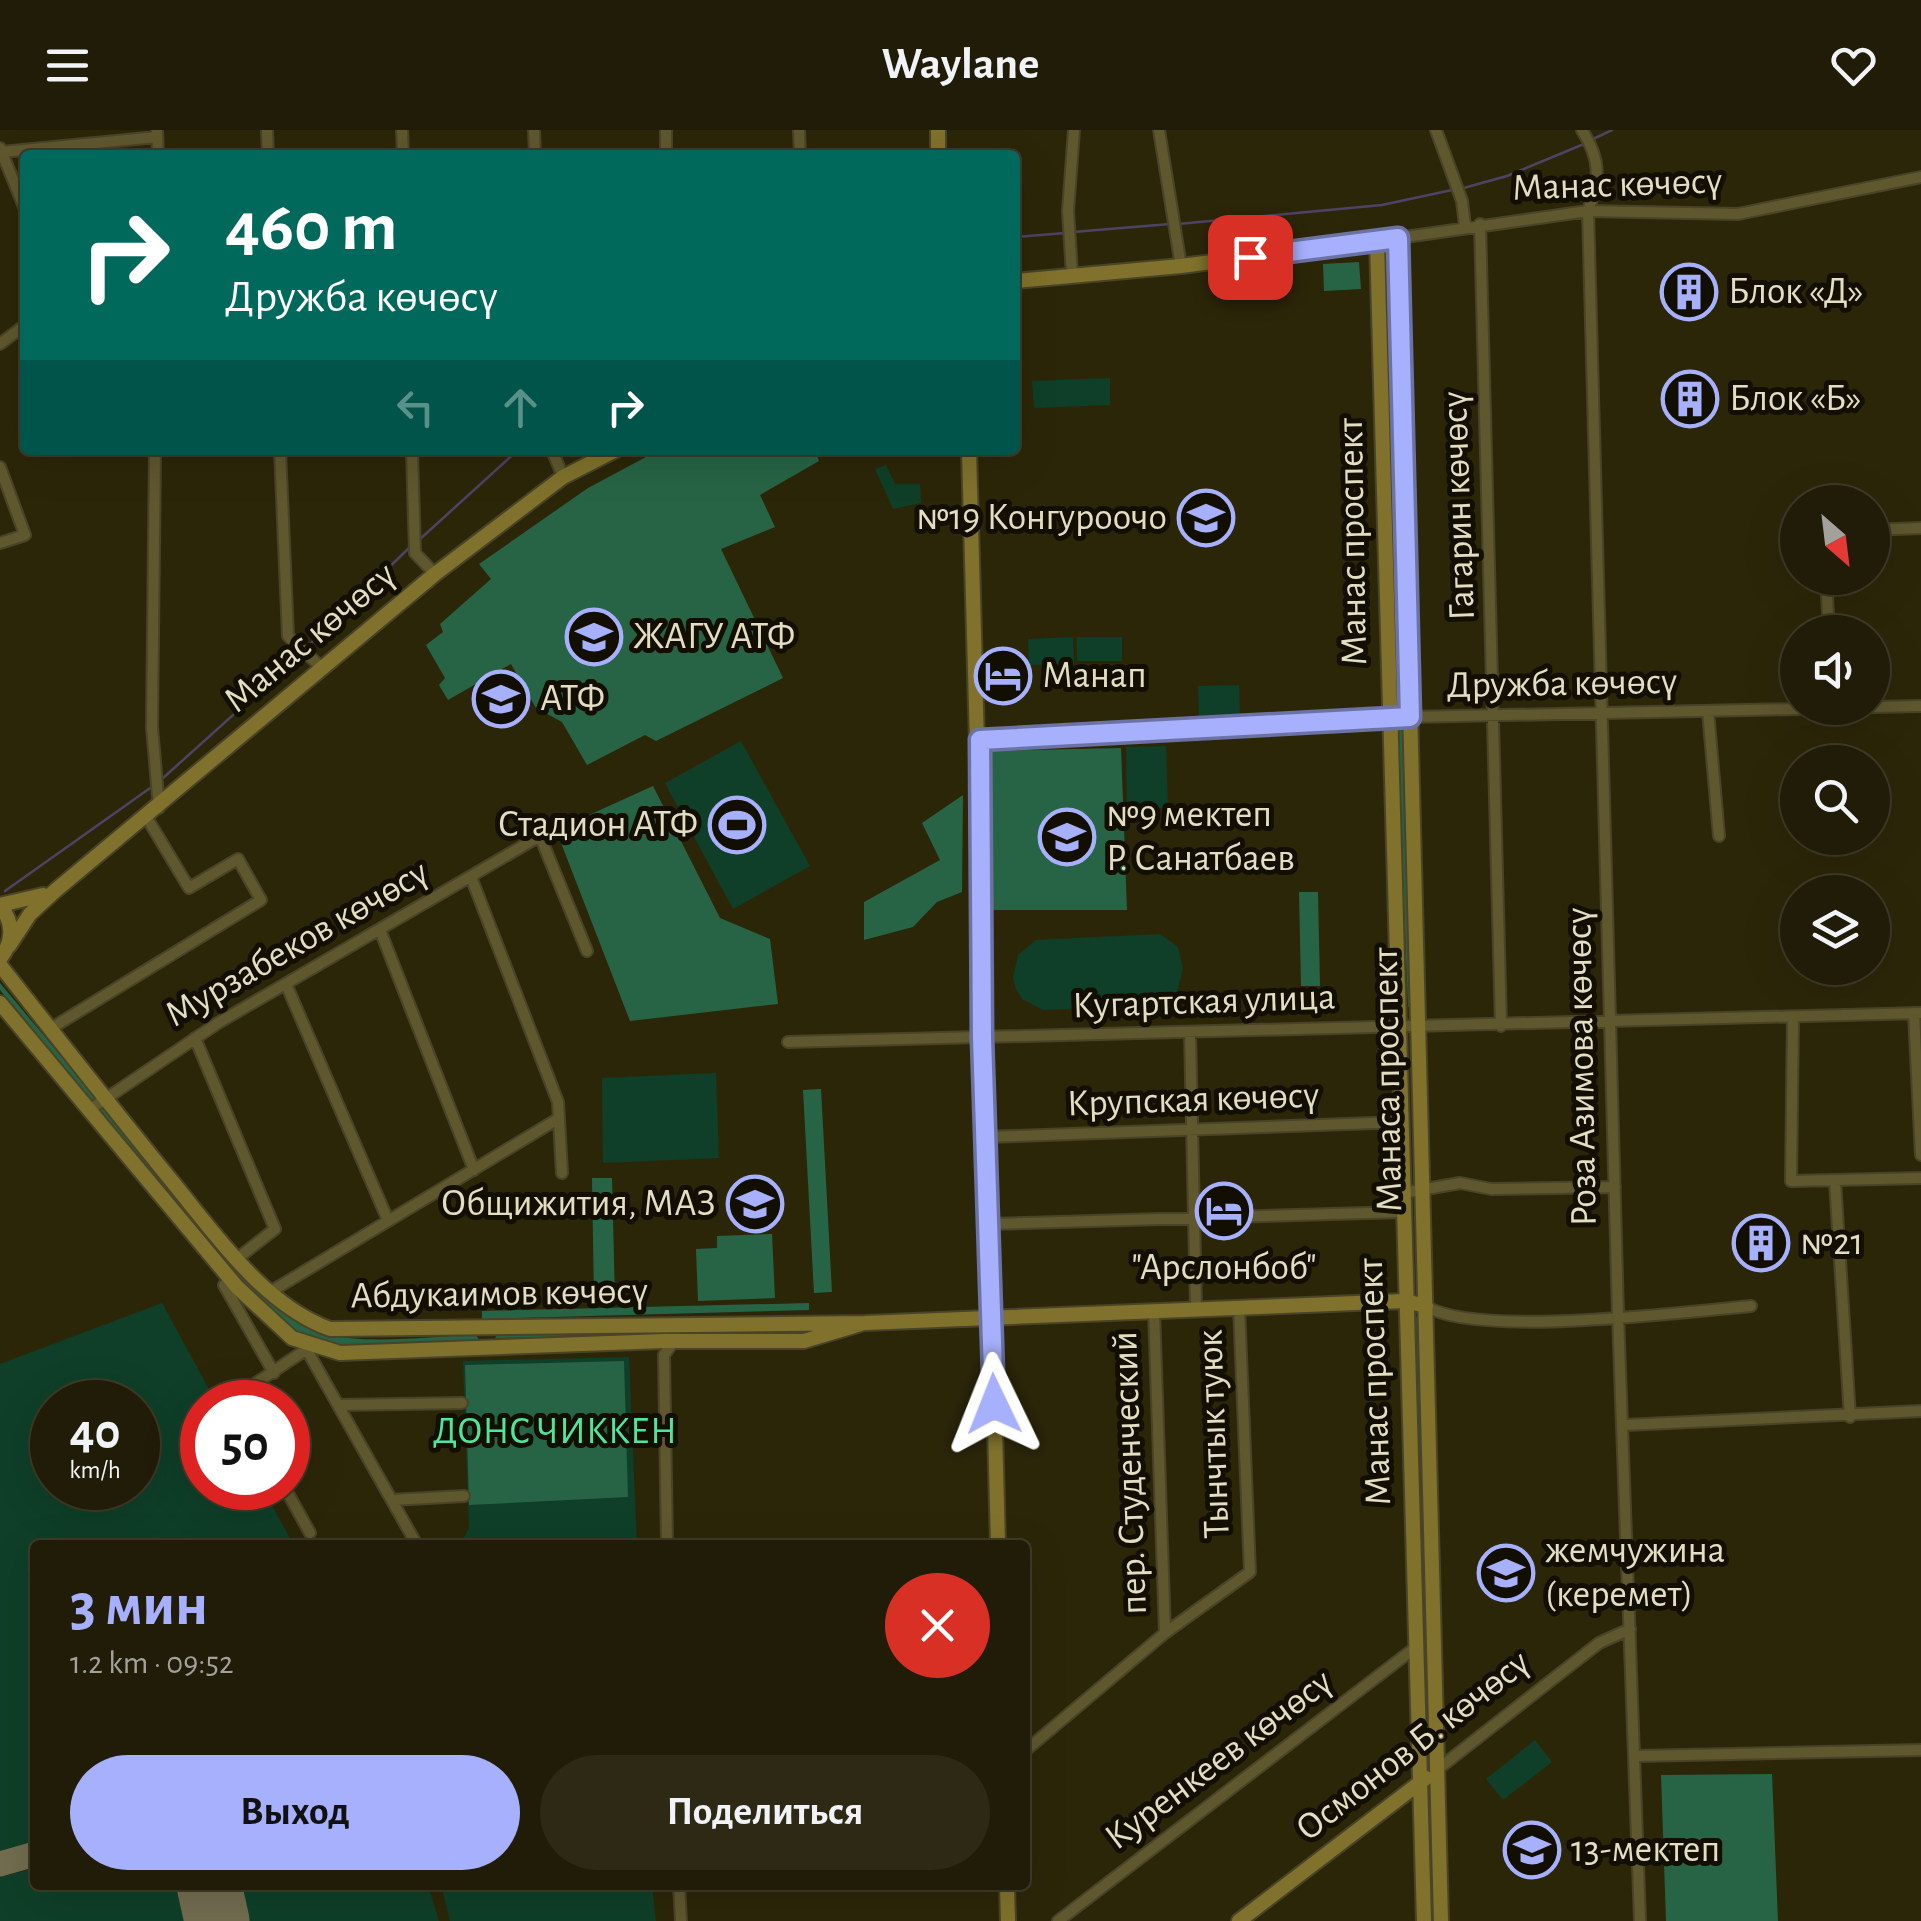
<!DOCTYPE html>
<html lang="ru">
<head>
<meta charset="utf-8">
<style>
	body { margin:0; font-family:"Alegreya Sans",sans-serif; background:#2d2915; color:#f1f3f6; height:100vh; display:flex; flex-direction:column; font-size:38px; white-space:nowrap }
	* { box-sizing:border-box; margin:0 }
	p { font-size:32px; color:#a2a19b }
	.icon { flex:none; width:55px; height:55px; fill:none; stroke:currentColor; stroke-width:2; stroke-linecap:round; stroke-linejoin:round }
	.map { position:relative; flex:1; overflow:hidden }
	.details { position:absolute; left:30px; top:1410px; width:1000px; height:350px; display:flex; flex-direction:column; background:#211c07; border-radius:10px; box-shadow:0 10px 40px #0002,0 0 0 2px #3e3a28 }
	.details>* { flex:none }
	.guide { position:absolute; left:20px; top:20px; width:1000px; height:305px; border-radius:10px; box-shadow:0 10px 40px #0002,0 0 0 2px #3e3a28; background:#00695c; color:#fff; overflow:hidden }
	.needle { width:65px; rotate:152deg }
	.controls { position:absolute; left:1780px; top:355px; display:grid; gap:20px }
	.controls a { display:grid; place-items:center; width:110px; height:110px; border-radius:50%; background:#211c07; box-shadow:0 10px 40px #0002,0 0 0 2px #3e3a28; font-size:50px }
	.speed { position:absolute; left:30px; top:1250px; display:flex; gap:20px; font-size:50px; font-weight:700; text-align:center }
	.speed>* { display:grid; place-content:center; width:130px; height:130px; border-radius:50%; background:#211c07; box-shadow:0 10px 40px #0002,0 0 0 2px #3e3a28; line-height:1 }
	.speed small { font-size:25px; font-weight:400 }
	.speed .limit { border:15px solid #d22; background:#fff; color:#111 }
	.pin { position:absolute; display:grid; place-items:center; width:85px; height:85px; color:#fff; margin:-42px; border-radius:20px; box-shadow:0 5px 15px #0006 }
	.me { position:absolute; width:110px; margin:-55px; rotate:358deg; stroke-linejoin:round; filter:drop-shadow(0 0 8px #0008) }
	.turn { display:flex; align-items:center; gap:35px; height:210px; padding:0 40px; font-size:45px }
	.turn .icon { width:130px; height:130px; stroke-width:2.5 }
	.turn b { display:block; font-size:70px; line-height:85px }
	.lanes { display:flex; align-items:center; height:95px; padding:0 40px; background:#0003; justify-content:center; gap:50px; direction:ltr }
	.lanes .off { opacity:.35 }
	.round { display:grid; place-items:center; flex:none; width:105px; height:105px; border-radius:52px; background:#2d2915 }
	.overview { display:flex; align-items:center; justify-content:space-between; height:170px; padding:0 40px }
	h1 { font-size:60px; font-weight:700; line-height:75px; color:#a7b0fc }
	.button { display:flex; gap:20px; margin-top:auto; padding:20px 40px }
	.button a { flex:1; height:115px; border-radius:60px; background:#a7b0fc; color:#111; font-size:40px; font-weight:700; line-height:115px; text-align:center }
	.button a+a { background:#2d2915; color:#f1f3f6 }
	header { display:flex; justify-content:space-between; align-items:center; height:130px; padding:0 40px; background:#211c07; font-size:45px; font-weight:700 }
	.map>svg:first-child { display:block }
</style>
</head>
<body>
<header><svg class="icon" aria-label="menu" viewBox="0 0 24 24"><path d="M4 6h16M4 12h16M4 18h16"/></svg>Waylane<svg class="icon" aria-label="heart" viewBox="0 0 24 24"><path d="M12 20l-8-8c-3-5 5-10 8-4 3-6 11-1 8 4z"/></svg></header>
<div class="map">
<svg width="1921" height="1791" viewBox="0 0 1921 1791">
	<rect width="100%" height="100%" fill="#2c2609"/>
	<!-- green -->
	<path fill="#0f3f28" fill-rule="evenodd" d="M1110,248v27l-76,3 -2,-27z
		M886,335l9,19h25l1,19 -28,6 -18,-40z
		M1073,507l1,27 -45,1 -1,-26z
		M1077,507h45v24h-45z
		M1239,555l1,32 -41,1 -1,-32z
		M741,611l69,125 -77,43 -68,-126z
		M1166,616l2,62 -41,1 -1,-62z
		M1160,804l18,13 5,22 -6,23 -20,13 -114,5 -21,-11 -6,-10 -3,-11 5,-23 18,-15z
		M716,943l3,85 -116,5 -1,-85z
		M162,1173l54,99h-14v86h60l32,57h-259v297l-35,10v-488zM52,1272h86v86h-86z
		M629,1227l8,188h-177l9,-17 -6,-167z
		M1535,1610l17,22 -49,38 -17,-21z
		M35,1738v17h147l8,36h-190v-44z
		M236,1755h192l11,36h-195z
		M441,1755h211l4,36h-206z"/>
	<!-- forest -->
	<path fill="#276445" d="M1359,132l2,27 -37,2 -1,-27z
		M1392,135l7,260 -3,2 -4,-3 -7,-258z
		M659,320h156l4,11 -59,34 15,32 -54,22 62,129 -127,63 -11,-6 -58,30 -25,-43 -26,-14 -25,-44 -63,36 -9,-15 6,-7 -19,-33 17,-13 -3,-8 51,-45 -12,-15 109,-76z
		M1396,417l5,2 4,151 -7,2z
		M1401,598l4,3 8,275 -5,1 -11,-275z
		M1121,618l6,162h-138l-7,-159z
		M653,656l67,132 50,21 8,65 -148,17 -74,-191z
		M963,665l-1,97 -25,10 -24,25 -49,13v-38l76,-42 -18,-37z
		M1318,762l2,94h-19l-2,-94z
		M0,853l96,115 -4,5 -92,-113z
		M821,959l11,203 -18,1 -11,-203z
		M103,976c54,53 153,212 221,228 47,11 104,2 152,1l5,8c-50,1 -112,12 -161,-2 -67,-18 -176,-174 -221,-231z
		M592,1048h20l3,122h-21z
		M772,1104l3,64 -77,3 -2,-52 21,-1v-12z
		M809,1173v7l-327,9v-8z
		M1416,1187l3,2 5,151 -5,2z
		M806,1195l-1,10 -310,3 3,-4z
		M624,1231l4,136 -159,8 -4,-140z
		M1772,1644l6,147h-112l-5,-146z"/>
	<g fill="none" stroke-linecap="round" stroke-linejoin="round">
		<!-- stream -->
		<path stroke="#4c4365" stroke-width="2.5" d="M1591,10l21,-10
			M1460,59l47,-13 77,-32
			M1178,94l204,-19 70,-15
			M1073,102l97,-8
			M1015,107l50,-4
			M419,410l99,-90
			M307,517l102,-99
			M163,648l139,-125
			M5,761l148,-105"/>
		<!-- taxiway -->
		<path stroke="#726c50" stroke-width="25" d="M0,1734l35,-10"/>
		<!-- runway -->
		<path stroke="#726c50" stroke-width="65" d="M209,1755l8,36"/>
		<!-- street casing -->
		<g stroke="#494327" stroke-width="14">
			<path id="street" d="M157,0l1,25
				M267,0l1,25
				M402,0l1,25
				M534,0l1,25
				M666,0v25
				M799,0l1,25
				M1159,0l22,136
				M1436,0l26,71 3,25
				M1582,0c19,30 18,48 6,81l30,1104 22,606
				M0,18l25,61
				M2,22l155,-15
				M1480,94l21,802
				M1398,108l190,-27 150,3 183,-37
				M1072,144l-4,-63 6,-81
				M0,214l25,-19
				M155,320l-3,277 7,81
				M280,320l8,186 35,33
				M412,320l3,103 20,21
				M552,320l11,27
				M0,337l25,68 -25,8
				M1872,400l49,-2
				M1826,448l3,54
				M1872,577l49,-1
				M1708,581l11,125
				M980,610l430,-23 436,-9
				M471,747l87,225 4,71
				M380,800l94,240
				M286,854l101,234
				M1914,883l7,142
				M1793,888l-2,163 130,-3
				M50,899l211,-129 -23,-41 -49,29 -42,-70
				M1190,902l6,276
				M195,908l80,191 -37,29
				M788,912l1133,-29
				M89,980l129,-87 322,-187 47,115
				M987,1007l415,-15
				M1835,1051l15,236
				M1403,1063l57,-10 31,6 124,-2
				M989,1094l414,-12
				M224,1155l50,88
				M270,1162l286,-172
				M1426,1176c48,32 260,6 325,0
				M1154,1181l11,322
				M308,1222l109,193
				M238,1272l-3,-5 72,-48
				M338,1275l124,-2
				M1625,1295l296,-14
				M285,1358l25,45
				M392,1370l72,-4
				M667,1415l-3,-190 10,-14
				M1025,1621l140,-118 85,-61 -11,-265
				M1636,1626l285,-6
				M1438,1639l161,-126 31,-14
				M679,1755l2,36
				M1058,1791l358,-274"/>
		</g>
		<!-- secondary casing -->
		<g stroke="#494327" stroke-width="18">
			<path id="secondary" d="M938,0v25
				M1377,111l47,1680
				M1015,151l166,-15 217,-28 43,1683
				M969,320c13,365 18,730 29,1095
				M9,816l21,-32 26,-24 379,-316 128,-97 53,-27
				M0,829c14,-18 14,-36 0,-54l43,-10
				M0,835c55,70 110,140 166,209 46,55 95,130 164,155l535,-6 540,-22 21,5
				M0,873l237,284 55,51 48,15 324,-12h140l57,-17
				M1007,1755l1,36
				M1239,1791l187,-143"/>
		</g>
		<!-- street -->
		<use href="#street" stroke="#5f572e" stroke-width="10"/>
		<!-- secondary -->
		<use href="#secondary" stroke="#80722c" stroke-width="14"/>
	</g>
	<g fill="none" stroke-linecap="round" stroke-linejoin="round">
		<!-- route casing -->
		<g stroke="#6d72a4" stroke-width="25">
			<path id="route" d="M994,1274l-12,-366 -2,-298 430,-23 -12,-479 -148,19"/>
		</g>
		<!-- route -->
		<use href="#route" stroke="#a7b0fc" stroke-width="18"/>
	</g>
	<!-- icons -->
	<defs>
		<g id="building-ring" transform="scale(2.875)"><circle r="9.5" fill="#130f00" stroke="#a7b0fc" stroke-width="1.5"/><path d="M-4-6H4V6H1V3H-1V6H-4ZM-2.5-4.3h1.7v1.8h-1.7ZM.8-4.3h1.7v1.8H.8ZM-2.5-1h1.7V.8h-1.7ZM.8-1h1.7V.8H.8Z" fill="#a7b0fc"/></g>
		<g id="school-ring" transform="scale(2.875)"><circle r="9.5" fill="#130f00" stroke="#a7b0fc" stroke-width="1.5"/><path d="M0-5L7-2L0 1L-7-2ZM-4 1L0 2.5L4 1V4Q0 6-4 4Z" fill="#a7b0fc"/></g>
		<g id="university-ring" transform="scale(2.875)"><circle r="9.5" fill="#130f00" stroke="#a7b0fc" stroke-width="1.5"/><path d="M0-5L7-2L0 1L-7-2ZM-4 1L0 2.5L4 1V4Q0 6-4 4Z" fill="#a7b0fc"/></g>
		<g id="hotel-ring" transform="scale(2.875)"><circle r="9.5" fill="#130f00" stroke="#a7b0fc" stroke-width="1.5"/><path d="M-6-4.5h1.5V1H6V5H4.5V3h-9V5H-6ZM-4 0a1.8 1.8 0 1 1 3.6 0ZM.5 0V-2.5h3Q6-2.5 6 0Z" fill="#a7b0fc"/></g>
		<g id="stadium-ring" transform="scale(2.875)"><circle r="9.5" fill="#130f00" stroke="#a7b0fc" stroke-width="1.5"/><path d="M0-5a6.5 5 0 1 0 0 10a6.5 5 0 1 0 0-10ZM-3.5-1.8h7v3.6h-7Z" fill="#a7b0fc"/></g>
	</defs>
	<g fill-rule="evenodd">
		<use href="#building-ring" x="1689" y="162"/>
		<use href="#building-ring" x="1690" y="269"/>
		<use href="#school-ring" x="1206" y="388"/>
		<use href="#university-ring" x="594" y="507"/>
		<use href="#hotel-ring" x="1003" y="546"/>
		<use href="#university-ring" x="501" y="569"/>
		<use href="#stadium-ring" x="737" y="695"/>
		<use href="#school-ring" x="1067" y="707"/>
		<use href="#university-ring" x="755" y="1074"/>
		<use href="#hotel-ring" x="1224" y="1081"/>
		<use href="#building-ring" x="1761" y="1113"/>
		<use href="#school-ring" x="1506" y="1443"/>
		<use href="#university-ring" x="1532" y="1720"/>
	</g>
	<g text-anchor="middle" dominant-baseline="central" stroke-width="10" stroke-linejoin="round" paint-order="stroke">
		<!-- street labels -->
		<g font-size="38" fill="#e3dec2" stroke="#130f00">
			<text transform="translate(1617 55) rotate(-2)">Манас көчөсү</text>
			<text transform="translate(1459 376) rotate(-92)">Гагарин көчөсү</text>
			<text transform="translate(1353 412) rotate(-91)">Манас проспект</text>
			<text transform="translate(310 508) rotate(-40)">Манас көчөсү</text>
			<text transform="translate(1562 554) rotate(-1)">Дружба көчөсү</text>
			<text transform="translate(297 814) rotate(-30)">Мурзабеков көчөсү</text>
			<text transform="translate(1204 872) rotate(-2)">Кугартская улица</text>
			<text transform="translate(1582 937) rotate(-91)">Роза Азимова көчөсү</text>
			<text transform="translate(1388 950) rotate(-91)">Манаса проспект</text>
			<text transform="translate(1193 970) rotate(-2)">Крупская көчөсү</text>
			<text transform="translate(499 1164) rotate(-1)">Абдукаимов көчөсү</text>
			<text transform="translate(1375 1252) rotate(-92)">Манас проспект</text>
			<text transform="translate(1214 1304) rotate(-92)">Тынчтык туюк</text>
			<text transform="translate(1130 1343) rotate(-92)">пер. Студенческий</text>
			<text transform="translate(1413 1616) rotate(-38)">Осмонов Б. көчөсү</text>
			<text transform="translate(1219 1630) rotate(-37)">Куренкеев көчөсү</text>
		</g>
		<!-- poi labels -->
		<g font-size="38" fill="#e3dec2" stroke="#130f00" text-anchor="start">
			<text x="1728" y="162">Блок «Д»</text>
			<text x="1729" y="269">Блок «Б»</text>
			<text x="1167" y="388" text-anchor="end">№19 Конгуроочо</text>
			<text x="633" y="507">ЖАГУ АТФ</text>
			<text x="1042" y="546">Манап</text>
			<text x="540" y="569">АТФ</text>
			<text x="1106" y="685">№9 мектеп<tspan x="1106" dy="44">Р. Санатбаев</tspan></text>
			<text x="698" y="695" text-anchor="end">Стадион АТФ</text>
			<text x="716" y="1074" text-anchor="end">Общижития, МАЗ</text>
			<text x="1800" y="1113">№21</text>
			<text x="1224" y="1138" text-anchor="middle">"Арслонбоб"</text>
			<text x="1545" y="1421">жемчужина<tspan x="1545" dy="44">(керемет)</tspan></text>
			<text x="1571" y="1720">13-мектеп</text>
		</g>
		<!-- park labels -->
		<g font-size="38" fill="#4ee69d" stroke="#130f00">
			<text x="555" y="1302">ДОНС ЧИККЕН</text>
		</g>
	</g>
</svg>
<div class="controls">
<a><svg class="needle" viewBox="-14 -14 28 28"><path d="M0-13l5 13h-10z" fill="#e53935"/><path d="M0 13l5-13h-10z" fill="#a2a19b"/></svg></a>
<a><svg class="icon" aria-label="sound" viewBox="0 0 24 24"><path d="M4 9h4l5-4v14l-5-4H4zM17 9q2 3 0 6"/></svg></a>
<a><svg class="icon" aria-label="search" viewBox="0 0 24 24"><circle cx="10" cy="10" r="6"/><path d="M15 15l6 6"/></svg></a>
<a><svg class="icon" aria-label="layers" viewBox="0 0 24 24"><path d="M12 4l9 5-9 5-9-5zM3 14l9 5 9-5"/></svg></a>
</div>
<div class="speed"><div>40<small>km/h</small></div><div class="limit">50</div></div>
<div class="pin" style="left:1250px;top:127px;background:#d93025"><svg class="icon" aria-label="arrive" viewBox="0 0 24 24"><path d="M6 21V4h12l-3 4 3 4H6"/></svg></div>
<svg class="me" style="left:994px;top:1274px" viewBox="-20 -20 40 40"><path d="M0-17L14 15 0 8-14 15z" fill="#a7b0fc" stroke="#fff" stroke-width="4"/></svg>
<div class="guide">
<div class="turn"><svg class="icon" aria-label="right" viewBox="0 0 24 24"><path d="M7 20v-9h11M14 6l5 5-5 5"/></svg><div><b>460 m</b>Дружба көчөсү</div></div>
<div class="lanes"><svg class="icon off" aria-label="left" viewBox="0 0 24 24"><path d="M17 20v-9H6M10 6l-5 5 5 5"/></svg><svg class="icon off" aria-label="ahead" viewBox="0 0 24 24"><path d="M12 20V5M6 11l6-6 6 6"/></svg><svg class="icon" aria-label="right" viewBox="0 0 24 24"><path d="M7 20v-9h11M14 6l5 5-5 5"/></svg></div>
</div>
<section class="details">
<div class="overview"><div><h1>3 мин</h1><p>1.2 km · 09:52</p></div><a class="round" style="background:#d93025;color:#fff"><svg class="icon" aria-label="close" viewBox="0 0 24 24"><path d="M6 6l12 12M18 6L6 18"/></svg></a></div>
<div class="button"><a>Выход</a><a>Поделиться</a></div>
</section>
</div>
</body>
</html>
